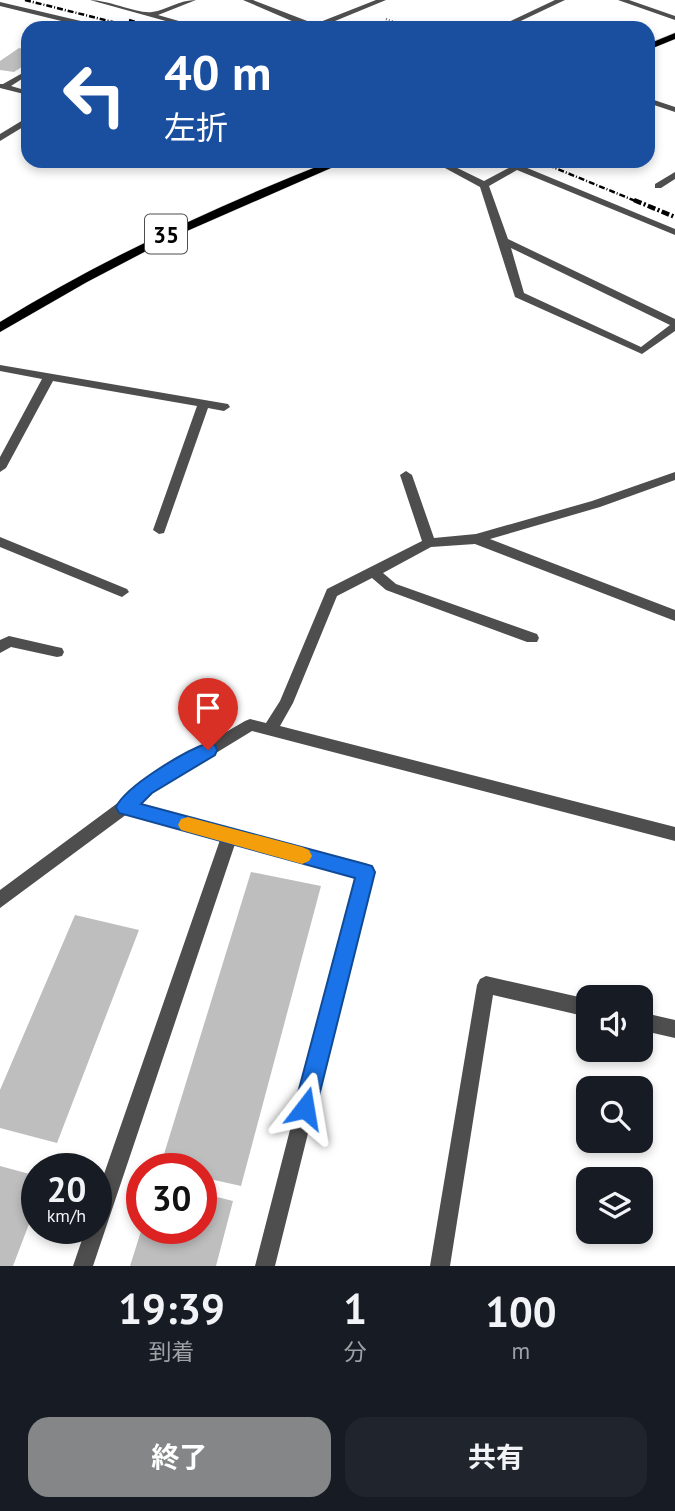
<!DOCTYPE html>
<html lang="ja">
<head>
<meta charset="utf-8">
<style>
	body { margin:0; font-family:"PT Sans","Noto Sans JP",sans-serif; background:#20242c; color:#f1f3f6; height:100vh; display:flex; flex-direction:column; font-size:26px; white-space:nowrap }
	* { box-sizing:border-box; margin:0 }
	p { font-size:23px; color:#9ea1a6 }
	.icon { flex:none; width:38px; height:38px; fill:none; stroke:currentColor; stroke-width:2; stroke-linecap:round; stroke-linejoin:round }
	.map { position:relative; height:1266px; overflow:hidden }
	.sheet { display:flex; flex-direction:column; background:#171b24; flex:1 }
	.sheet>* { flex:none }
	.top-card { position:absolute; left:21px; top:21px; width:634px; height:147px; border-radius:21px; box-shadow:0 4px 10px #0003; background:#1a4fa0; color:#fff; overflow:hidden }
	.controls { position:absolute; left:576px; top:985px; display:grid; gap:14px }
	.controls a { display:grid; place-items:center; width:77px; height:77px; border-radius:14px; background:#171b24; box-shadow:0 4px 10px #0003; font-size:35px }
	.speed { position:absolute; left:21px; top:1153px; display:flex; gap:14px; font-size:35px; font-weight:700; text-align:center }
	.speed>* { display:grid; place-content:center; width:91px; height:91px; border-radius:50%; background:#171b24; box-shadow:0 4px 10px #0003; line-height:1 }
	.speed small { font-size:18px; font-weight:400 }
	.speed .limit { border:10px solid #d22; background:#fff; color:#111 }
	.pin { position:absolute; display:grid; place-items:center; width:60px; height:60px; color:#fff; margin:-72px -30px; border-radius:50% 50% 50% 0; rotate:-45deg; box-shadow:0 0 7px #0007 }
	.pin .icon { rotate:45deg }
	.me { position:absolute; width:77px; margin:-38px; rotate:14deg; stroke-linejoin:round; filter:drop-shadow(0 0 5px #0008) }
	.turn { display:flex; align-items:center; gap:24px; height:147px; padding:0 28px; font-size:32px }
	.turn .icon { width:91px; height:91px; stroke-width:2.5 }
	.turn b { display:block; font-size:49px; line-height:60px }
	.eta { display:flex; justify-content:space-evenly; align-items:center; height:119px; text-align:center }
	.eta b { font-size:42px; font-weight:700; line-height:49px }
	.primary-button { display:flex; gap:14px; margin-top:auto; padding:14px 28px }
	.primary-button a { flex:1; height:80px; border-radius:21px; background:#858687; color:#fff; font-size:28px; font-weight:700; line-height:80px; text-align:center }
	.primary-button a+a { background:#20242c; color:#f1f3f6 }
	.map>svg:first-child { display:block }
</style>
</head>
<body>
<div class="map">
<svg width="675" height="1266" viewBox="0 0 675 1266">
	<rect width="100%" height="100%" fill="#fff"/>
	<!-- building -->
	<path fill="#bebebe" d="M19,48l9,2v13l-14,9 -14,-2v-9z
		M251,872l70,14 -80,300 -40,-9v-8l-41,-2z
		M75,915l64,15 -82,213 -57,-15v-38z
		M0,1166l37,10v27l-24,63h-13z
		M201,1193l32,8 -17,65h-86l12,-38h59z"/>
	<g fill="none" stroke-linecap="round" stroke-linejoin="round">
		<!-- primary casing -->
		<g stroke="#dbdbdb" stroke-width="1">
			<path id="primary" d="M675,33v6l-27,11v-6z
				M331,161h16l-176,77 -84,44 -87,50v-10c105,-64 216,-116 331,-161z"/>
		</g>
		<!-- path -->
		<path stroke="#707070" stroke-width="2.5" stroke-dasharray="1 2" stroke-linecap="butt" d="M386,19l24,9"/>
		<!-- minor -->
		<path fill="#4e4e4e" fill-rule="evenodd" d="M90,0c19,0 47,14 62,12 15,-2 27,-12 44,-12l-38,15 45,13h-12z
			M243,0h10l62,24 61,-24h10l-68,28h-10z
			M555,0h10l-59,28h-10z
			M618,0h11l46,16v4z
			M0,2l102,24 1,2h-13l-90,-22z
			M28,70v5l-17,11 17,5v4l-28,-7v-4h3z
			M648,98l27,9v5l-27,-9z
			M28,117v7l-28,17v-7z
			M432,161h11l41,20 30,-16h6l155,64v6l-158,-65 -28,16 19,53 167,80v12l-33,23 -127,-57 -35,-110zM511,248l159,77 -29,22 -117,-54z
			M675,172v7l-14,9h-6v-4z
			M0,365l228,39 2,3 -6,4 -16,-3 -44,125 -5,1 -6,-4 44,-124 -144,-25 -47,87 -6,4v-15l42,-78 -42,-8z
			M406,471l6,4 22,63 42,-4 116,-33 83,-29v8l-75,27 -110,32 185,71v11l-200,-77 -44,3 -48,26 13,11 141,50 2,4 -2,4h-10l-141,-52 -14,-12 -35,18 -44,107 -13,23 395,101v14l-423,-110 -100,61 -13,12 226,61 6,2 2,5 -98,394h-20l100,-389 -120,-33 -142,422h-20l13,-38h10v-31l124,-357 -93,-26 -127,94v-18l119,-88 21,-20 105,-61 5,-2 16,4 14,-22 47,-112 95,-48 -22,-66z
			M0,537l127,52 2,3 -7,5 -5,-2 -117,-48z
			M9,636l48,11 5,1 2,4 -2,4 -5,1 -46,-10 -11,6v-13z
			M486,976l102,23v18l-95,-22 -43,271h-20l47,-281 3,-6z
			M640,1012l35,8v18l-35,-8z"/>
		<!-- primary -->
		<use href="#primary" fill="#000" fill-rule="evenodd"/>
		<!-- rail-far1 -->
		<path stroke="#000" stroke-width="2.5" stroke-dasharray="6 2 1 2" stroke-linecap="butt" d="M25,0l112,28
			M129,20l28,8
			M538,161l100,41"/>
		<!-- rail -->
		<path stroke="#000" stroke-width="4.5" stroke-dasharray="8 2.5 2 2.5" stroke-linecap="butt" d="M634,200l41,17"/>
	</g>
	<!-- route -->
	<path fill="#1a73e8" stroke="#114b97" stroke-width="2" d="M208,743l7,2 2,5 -2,5 -63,38 -11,11 224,60 7,2 3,6 -59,236 -3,8 -8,3 -8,-3 -3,-8 61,-230 -236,-65 -3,-6c11,-22 69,-56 92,-64z"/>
	<!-- slow -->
	<path fill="#f59e0b" d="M188,817l114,30 7,3 3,6 -3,5 -7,3 -114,-32 -7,-2 -3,-5 3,-6z"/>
	<g text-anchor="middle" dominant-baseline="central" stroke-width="6" stroke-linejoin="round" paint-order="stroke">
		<!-- shield labels -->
		<rect fill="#fff" stroke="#4c4c4c" stroke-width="2" x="145" y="214.5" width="42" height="39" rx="5"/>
		<g font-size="23" font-weight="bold" fill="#000">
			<text x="166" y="234">35</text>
		</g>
	</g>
</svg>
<div class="controls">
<a><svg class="icon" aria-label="sound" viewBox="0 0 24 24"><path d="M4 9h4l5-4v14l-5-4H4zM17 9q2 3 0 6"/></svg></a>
<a><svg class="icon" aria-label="search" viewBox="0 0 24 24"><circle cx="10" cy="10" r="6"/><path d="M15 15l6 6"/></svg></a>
<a><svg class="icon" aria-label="layers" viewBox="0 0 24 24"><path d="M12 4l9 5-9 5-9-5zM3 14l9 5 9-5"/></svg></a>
</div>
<div class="speed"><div>20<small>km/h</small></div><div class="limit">30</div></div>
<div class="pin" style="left:208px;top:750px;background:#d93025"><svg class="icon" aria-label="arrive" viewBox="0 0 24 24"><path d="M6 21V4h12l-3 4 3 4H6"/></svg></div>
<svg class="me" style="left:305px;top:1108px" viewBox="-20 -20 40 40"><path d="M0-17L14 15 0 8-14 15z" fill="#1a73e8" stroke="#fff" stroke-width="4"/></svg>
<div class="top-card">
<div class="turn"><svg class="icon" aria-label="left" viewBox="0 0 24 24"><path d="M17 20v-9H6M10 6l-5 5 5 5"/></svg><div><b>40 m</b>左折</div></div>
</div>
</div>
<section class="sheet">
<div class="eta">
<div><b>19:39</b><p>到着</p></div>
<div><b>1</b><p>分</p></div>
<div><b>100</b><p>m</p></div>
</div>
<div class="primary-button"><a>終了</a><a>共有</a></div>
</section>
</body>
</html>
